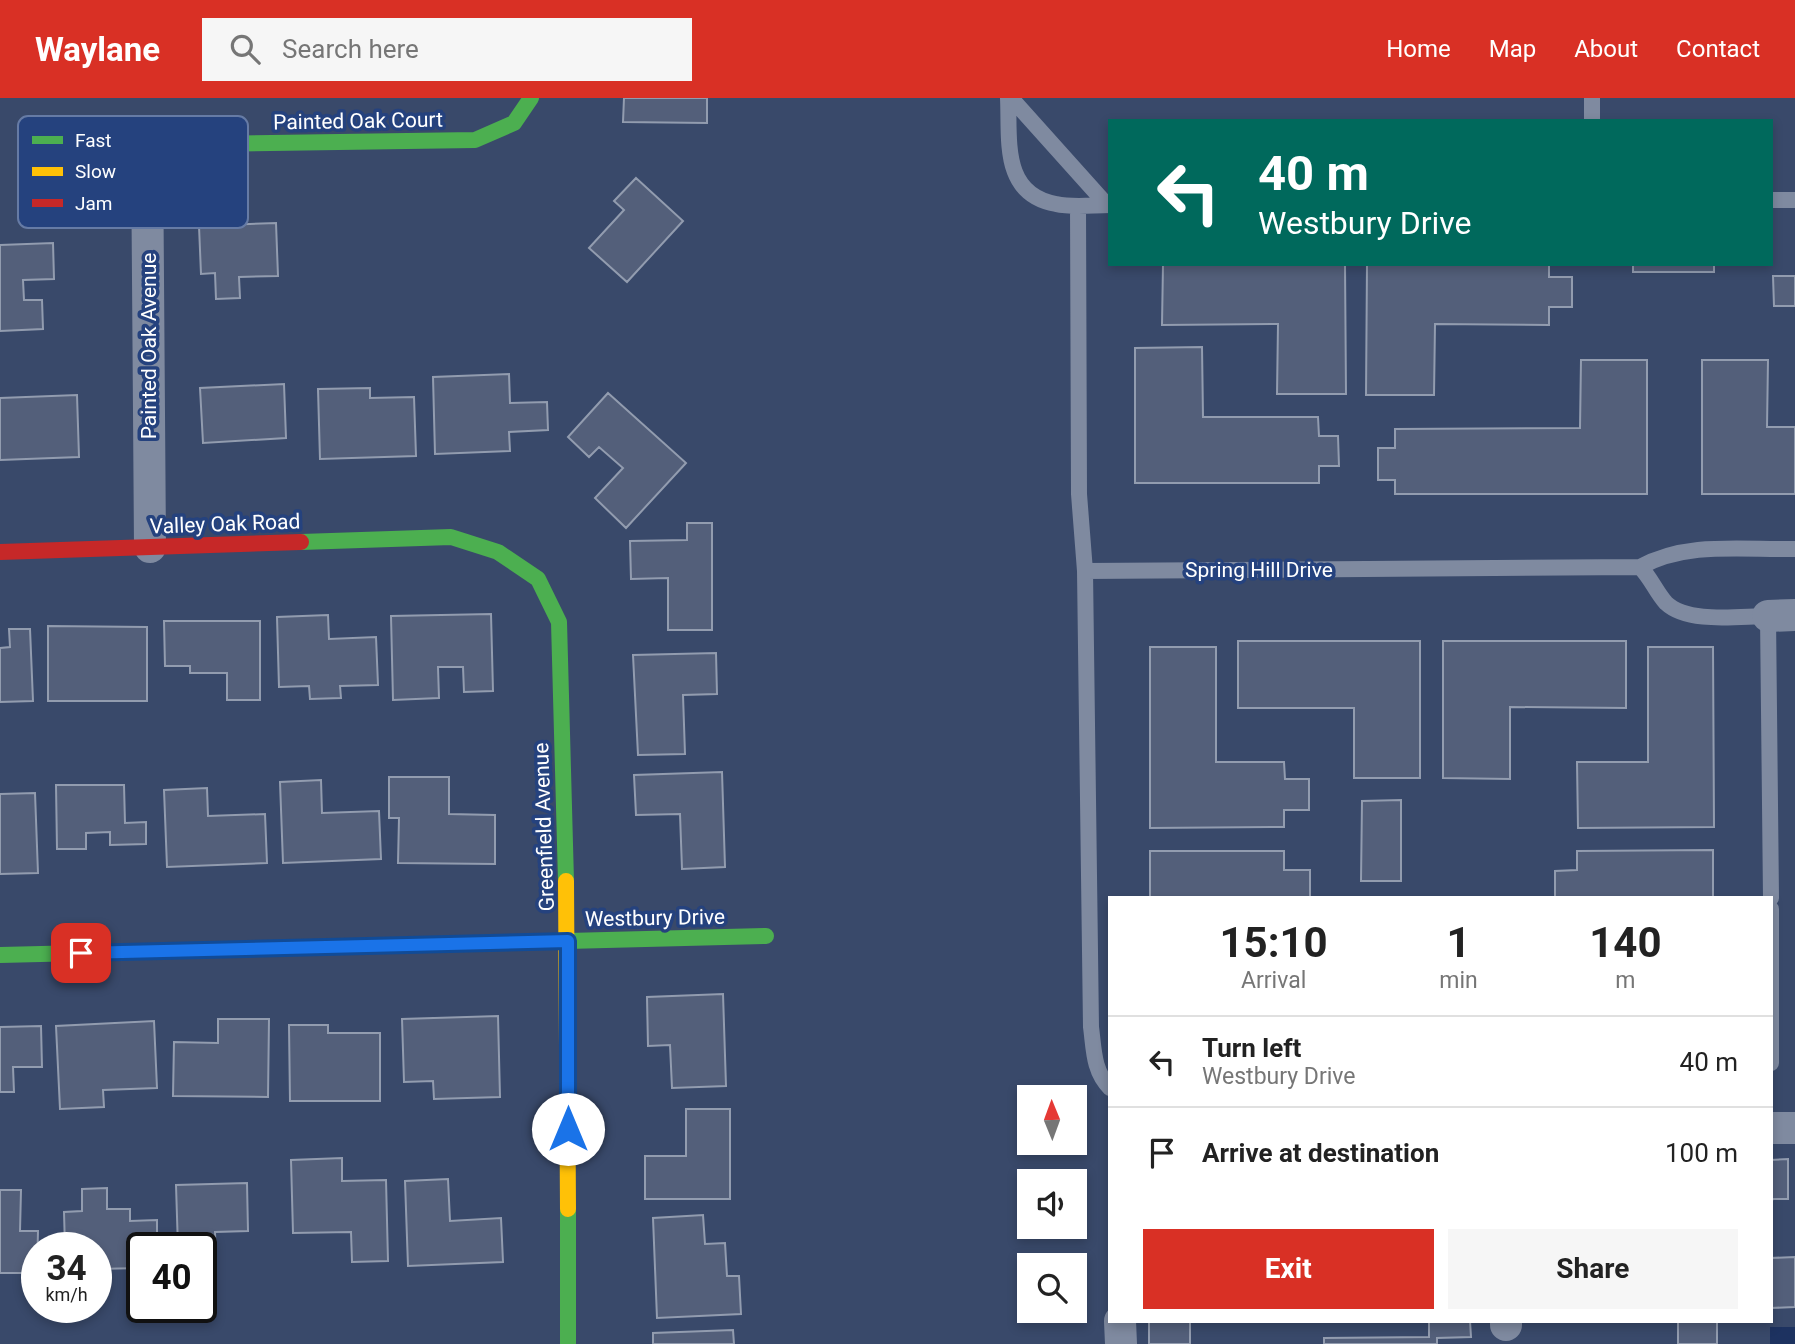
<!DOCTYPE html>
<html lang="en">
<head>
<meta charset="utf-8">
<style>
	body { margin:0; font-family:Roboto,sans-serif; background:#f6f6f6; color:#222; height:100vh; display:flex; flex-direction:column; font-size:26px; white-space:nowrap }
	* { box-sizing:border-box; margin:0 }
	p { font-size:23px; color:#767676 }
	.icon { flex:none; width:38px; height:38px; fill:none; stroke:currentColor; stroke-width:2; stroke-linecap:round; stroke-linejoin:round }
	.map { position:relative; flex:1; overflow:hidden }
	.sheet { position:absolute; left:1108px; top:798px; width:665px; height:427px; display:flex; flex-direction:column; background:#fff; border-radius:0px; box-shadow:0 4px 10px #0003 }
	.sheet>* { flex:none }
	.guide { position:absolute; left:1108px; top:21px; width:665px; height:147px; border-radius:0px; box-shadow:0 4px 10px #0003; background:#00695c; color:#fff; overflow:hidden }
	.needle { width:46px; rotate:359deg }
	.fabs { position:absolute; left:1017px; top:987px; display:grid; gap:14px }
	.fabs a { display:grid; place-items:center; width:70px; height:70px; border-radius:0px; background:#fff; box-shadow:0 4px 10px #0003; font-size:35px }
	.speed { position:absolute; left:21px; top:1134px; display:flex; gap:14px; font-size:35px; font-weight:700; text-align:center }
	.speed>* { display:grid; place-content:center; width:91px; height:91px; border-radius:50%; background:#fff; box-shadow:0 4px 10px #0003; line-height:1 }
	.speed small { font-size:18px; font-weight:400 }
	.speed .limit { border:4px solid #111; border-radius:10px; background:#fff; color:#111 }
	.pin { position:absolute; display:grid; place-items:center; width:60px; height:60px; color:#fff; margin:-30px; border-radius:14px; box-shadow:0 4px 10px #0006 }
	.me { position:absolute; width:77px; margin:-38px; rotate:0deg; stroke-linejoin:round; filter:drop-shadow(0 0 5px #0008) }
	.turn { display:flex; align-items:center; gap:24px; height:147px; padding:0 35px; font-size:32px }
	.turn .icon { width:91px; height:91px; stroke-width:2.5 }
	.turn b { display:block; font-size:49px; line-height:60px }
	.eta { display:flex; justify-content:space-evenly; align-items:center; height:119px; text-align:center }
	.eta b { font-size:42px; font-weight:700; line-height:49px }
	.primary-button { display:flex; gap:14px; margin-top:auto; padding:14px 35px }
	.primary-button a { flex:1; height:80px; border-radius:0px; background:#d93025; color:#fff; font-size:28px; font-weight:700; line-height:80px; text-align:center }
	.primary-button a+a { background:#f6f6f6; color:#222 }
	ul { padding:0; list-style:none }
	li { display:flex; align-items:center; gap:21px; height:91px; padding:0 35px; border-top:2px solid #e0e0e0 }
	li div { flex:1 }
	li b { display:block; font-size:26px }
	li em { font-style:normal }
	header { display:flex; align-items:center; gap:42px; box-sizing:border-box; height:98px; padding:0 35px; background:#d93025; color:#fff }
	header strong { font-size:33px }
	nav { display:flex; gap:38px; margin-inline-start:auto; font-size:24px }
	.search { width:490px; height:63px; background:#f6f6f6; display:flex; align-items:center; gap:18px; box-sizing:border-box; padding:0 24px; border-radius:0px; color:#767676; font-size:26px }
	.map>svg:first-child { display:block }
</style>
</head>
<body>
<header>
<strong>Waylane</strong>
<div class="search"><svg class="icon" aria-label="search" viewBox="0 0 24 24"><circle cx="10" cy="10" r="6"/><path d="M15 15l6 6"/></svg>Search here</div>
<nav><a>Home</a><a>Map</a><a>About</a><a>Contact</a></nav>
</header>
<div class="map">
<svg width="1795" height="1246" viewBox="0 0 1795 1246">
	<rect width="100%" height="100%" fill="#39496a"/>
	<!-- water -->
	<path fill="#1d3260" d="M1770,1229h25v17h-25z"/>
	<!-- building -->
	<path fill="#535f7a" stroke="#929caf" stroke-width="2" d="M624,0h83v25l-84,-1z
		M636,80l47,43 -56,61 -38,-34 35,-38 -10,-9z
		M276,125l2,53 -39,1 1,21 -24,1 -1,-26 -14,1 -2,-48z
		M53,145l1,36 -31,1 1,20h18l1,29 -43,2v-86z
		M1163,166h182l1,130h-69l1,-70 -116,1z
		M1367,166h182v13h23v30h-23v18l-114,-1 -1,71h-68z
		M1633,166h81v8h-81z
		M1773,178h22v30h-21z
		M1202,249l1,70h115l1,19h19l1,30h-20v17h-184v-135z
		M1581,262h66v134h-252v-14h-17v-32h17v-19l185,-1z
		M1702,262h66l-1,67h28v67h-93z
		M509,276l1,29 37,-1 1,28 -39,2 1,19 -75,3 -2,-77z
		M284,286l2,54 -83,5 -3,-55z
		M370,290v10l44,-1 2,59 -96,3 -2,-70z
		M608,295l78,70 -60,65 -31,-30 28,-30 -24,-21 -10,10 -21,-20z
		M77,297l2,62 -79,3v-62z
		M687,425h25v107h-44v-52l-37,1 -1,-38 57,-1z
		M491,516l2,77 -29,1 -1,-25h-25l1,31 -46,2 -2,-84z
		M328,517l1,24 47,-2 2,48 -38,1 1,12 -31,1 -1,-13 -30,1 -2,-70z
		M164,523h96v79h-33v-27h-37v-7h-25z
		M48,528l99,1v74h-99z
		M9,531h21l3,72 -33,1v-54l10,-1z
		M1238,543h182v137h-66v-70h-116z
		M1443,543h183v67l-116,-1v72l-67,-1z
		M1150,549h66v115h68l1,17h24v31h-25v17l-134,1z
		M1648,549h65l1,180 -136,1 -1,-66h71z
		M716,555l1,41 -34,1 2,59 -47,1 -5,-100z
		M722,674l3,95 -43,2 -2,-55 -44,1 -2,-40z
		M389,679h60v37l46,1v49l-97,-1 1,-45h-10z
		M321,682l1,33 57,-2 2,48 -98,4 -3,-81z
		M56,687h68l1,38 21,-1v22l-36,1v-13l-24,1v16h-29z
		M207,690l1,28 57,-2 2,49 -100,4 -3,-77z
		M35,695l3,80 -38,1v-80z
		M1401,702v81h-40l1,-80z
		M1713,752v48h-158v-27l22,-1v-19z
		M1150,753h134v19h26v28h-160z
		M723,896l3,92 -54,2 -2,-43 -22,1 -1,-49z
		M498,918l2,81 -66,2 -1,-18 -29,1 -2,-63z
		M218,921h51l-1,78 -95,-1 1,-54 44,1z
		M154,923l3,67 -54,2 1,17 -44,2 -4,-83z
		M289,927h39v8h52v68h-90z
		M41,928l1,41h-29l1,25h-14v-65z
		M686,1011h44v90h-85v-43h41z
		M342,1060v23l44,-1 2,81 -36,1 -1,-30 -58,1 -2,-73z
		M1788,1061v40h-15l-2,3v-42z
		M448,1081l2,42 51,-3 2,44 -95,4 -3,-85z
		M247,1085l1,48 -33,1 1,32 -15,1v-17h-23l-2,-63z
		M107,1090v21h23v12l27,-1v28h-15v20l-46,1v-21h-31l-1,-36 18,-1v-22z
		M0,1092h21l-1,41h18l-1,42h-37z
		M703,1117l2,29 20,-1 2,33h12l2,38 -84,4 -4,-100z
		M1795,1159v50l-24,1v-50z
		M1149,1223h41v23h-41z
		M1429,1223h41l1,16 -34,1v6h-113v-6l105,-1z
		M1678,1223h39v23h-39z
		M733,1232l1,14h-81v-11z"/>
	<g fill="none" stroke-linecap="round" stroke-linejoin="round">
		<!-- lane -->
		<path stroke="#7f8aa0" stroke-width="16" d="M1008,0c2,42 -7,96 48,106 17,4 36,1 54,1
			M1011,0l96,107
			M1592,0v23
			M1771,102h24
			M1078,108l1,288 6,77 555,-4c47,-26 103,-17 155,-18
			M1640,469c11,11 16,25 26,36 22,21 73,13 102,13l3,282
			M1085,473l6,456c3,22 2,44 19,61
			M1771,811v154"/>
		<!-- street -->
		<path stroke="#7f8aa0" stroke-width="32" d="M147,47l3,402
			M1768,518l27,-1
			M1771,1030h24
			M1120,1223l1,23
			M1506,1223v4"/>
		<!-- fast -->
		<path stroke="#4caf50" stroke-width="16" d="M44,26l103,21 328,-5 39,-17 17,-25
			M301,444l150,-5 47,15 40,27 21,43 7,259
			M0,857l766,-19
			M568,1111v135"/>
		<!-- slow -->
		<path stroke="#ffc107" stroke-width="16" d="M566,783l2,328"/>
		<!-- jam -->
		<path stroke="#c62828" stroke-width="16" d="M0,454l301,-10"/>
	</g>
	<g fill="none" stroke-linecap="round" stroke-linejoin="round">
		<!-- route casing -->
		<g stroke="#114b97" stroke-width="18">
			<path id="route" d="M81,855l487,-12v188"/>
		</g>
		<!-- route -->
		<use href="#route" stroke="#1a73e8" stroke-width="12"/>
	</g>
	<g text-anchor="middle" dominant-baseline="central" stroke-width="7" stroke-linejoin="round" paint-order="stroke">
		<!-- street labels -->
		<g font-size="21" fill="#fff" stroke="#25427e">
			<text transform="translate(358 23) rotate(-1)">Painted Oak Court</text>
			<text transform="translate(149 248) rotate(-90)">Painted Oak Avenue</text>
			<text transform="translate(225 426) rotate(-2)">Valley Oak Road</text>
			<text x="1259" y="472">Spring Hill Drive</text>
			<text transform="translate(544 729) rotate(-92)">Greenfield Avenue</text>
			<text transform="translate(655 820) rotate(-1)">Westbury Drive</text>
		</g>
	</g>
	<!-- legend -->
	<rect x="18" y="18" width="230" height="112" rx="10" fill="#25427e" stroke="#667ba5" stroke-width="2"/>
	<rect x="32" y="38" width="31" height="8" fill="#4caf50"/>
	<rect x="32" y="69" width="31" height="9" fill="#ffc107"/>
	<rect x="32" y="101" width="31" height="8" fill="#c62828"/>
	<g font-size="19" fill="#fff">
		<text x="75" y="49">Fast</text>
		<text x="75" y="80">Slow</text>
		<text x="75" y="112">Jam</text>
	</g>
</svg>
<div class="fabs">
<a><svg class="needle" viewBox="-14 -14 28 28"><path d="M0-13l5 13h-10z" fill="#e53935"/><path d="M0 13l5-13h-10z" fill="#767676"/></svg></a>
<a><svg class="icon" aria-label="sound" viewBox="0 0 24 24"><path d="M4 9h4l5-4v14l-5-4H4zM17 9q2 3 0 6"/></svg></a>
<a><svg class="icon" aria-label="search" viewBox="0 0 24 24"><circle cx="10" cy="10" r="6"/><path d="M15 15l6 6"/></svg></a>
</div>
<div class="speed"><div>34<small>km/h</small></div><div class="limit">40</div></div>
<div class="pin" style="left:81px;top:855px;background:#d93025"><svg class="icon" aria-label="arrive" viewBox="0 0 24 24"><path d="M6 21V4h12l-3 4 3 4H6"/></svg></div>
<svg class="me" style="left:568px;top:1031px" viewBox="-20 -20 40 40"><circle r="19" fill="#fff"/><path d="M0-13L10 11 0 6-10 11z" fill="#1a73e8"/></svg>
<div class="guide">
<div class="turn"><svg class="icon" aria-label="left" viewBox="0 0 24 24"><path d="M17 20v-9H6M10 6l-5 5 5 5"/></svg><div><b>40 m</b>Westbury Drive</div></div>
</div>
<section class="sheet">
<div class="eta">
<div><b>15:10</b><p>Arrival</p></div>
<div><b>1</b><p>min</p></div>
<div><b>140</b><p>m</p></div>
</div>
<ul>
<li><svg class="icon" aria-label="left" viewBox="0 0 24 24"><path d="M17 20v-9H6M10 6l-5 5 5 5"/></svg><div><b>Turn left</b><p>Westbury Drive</p></div><em>40 m</em></li>
<li><svg class="icon" aria-label="arrive" viewBox="0 0 24 24"><path d="M6 21V4h12l-3 4 3 4H6"/></svg><div><b>Arrive at destination</b></div><em>100 m</em></li>
</ul>
<div class="primary-button"><a>Exit</a><a>Share</a></div>
</section>
</div>
</body>
</html>
